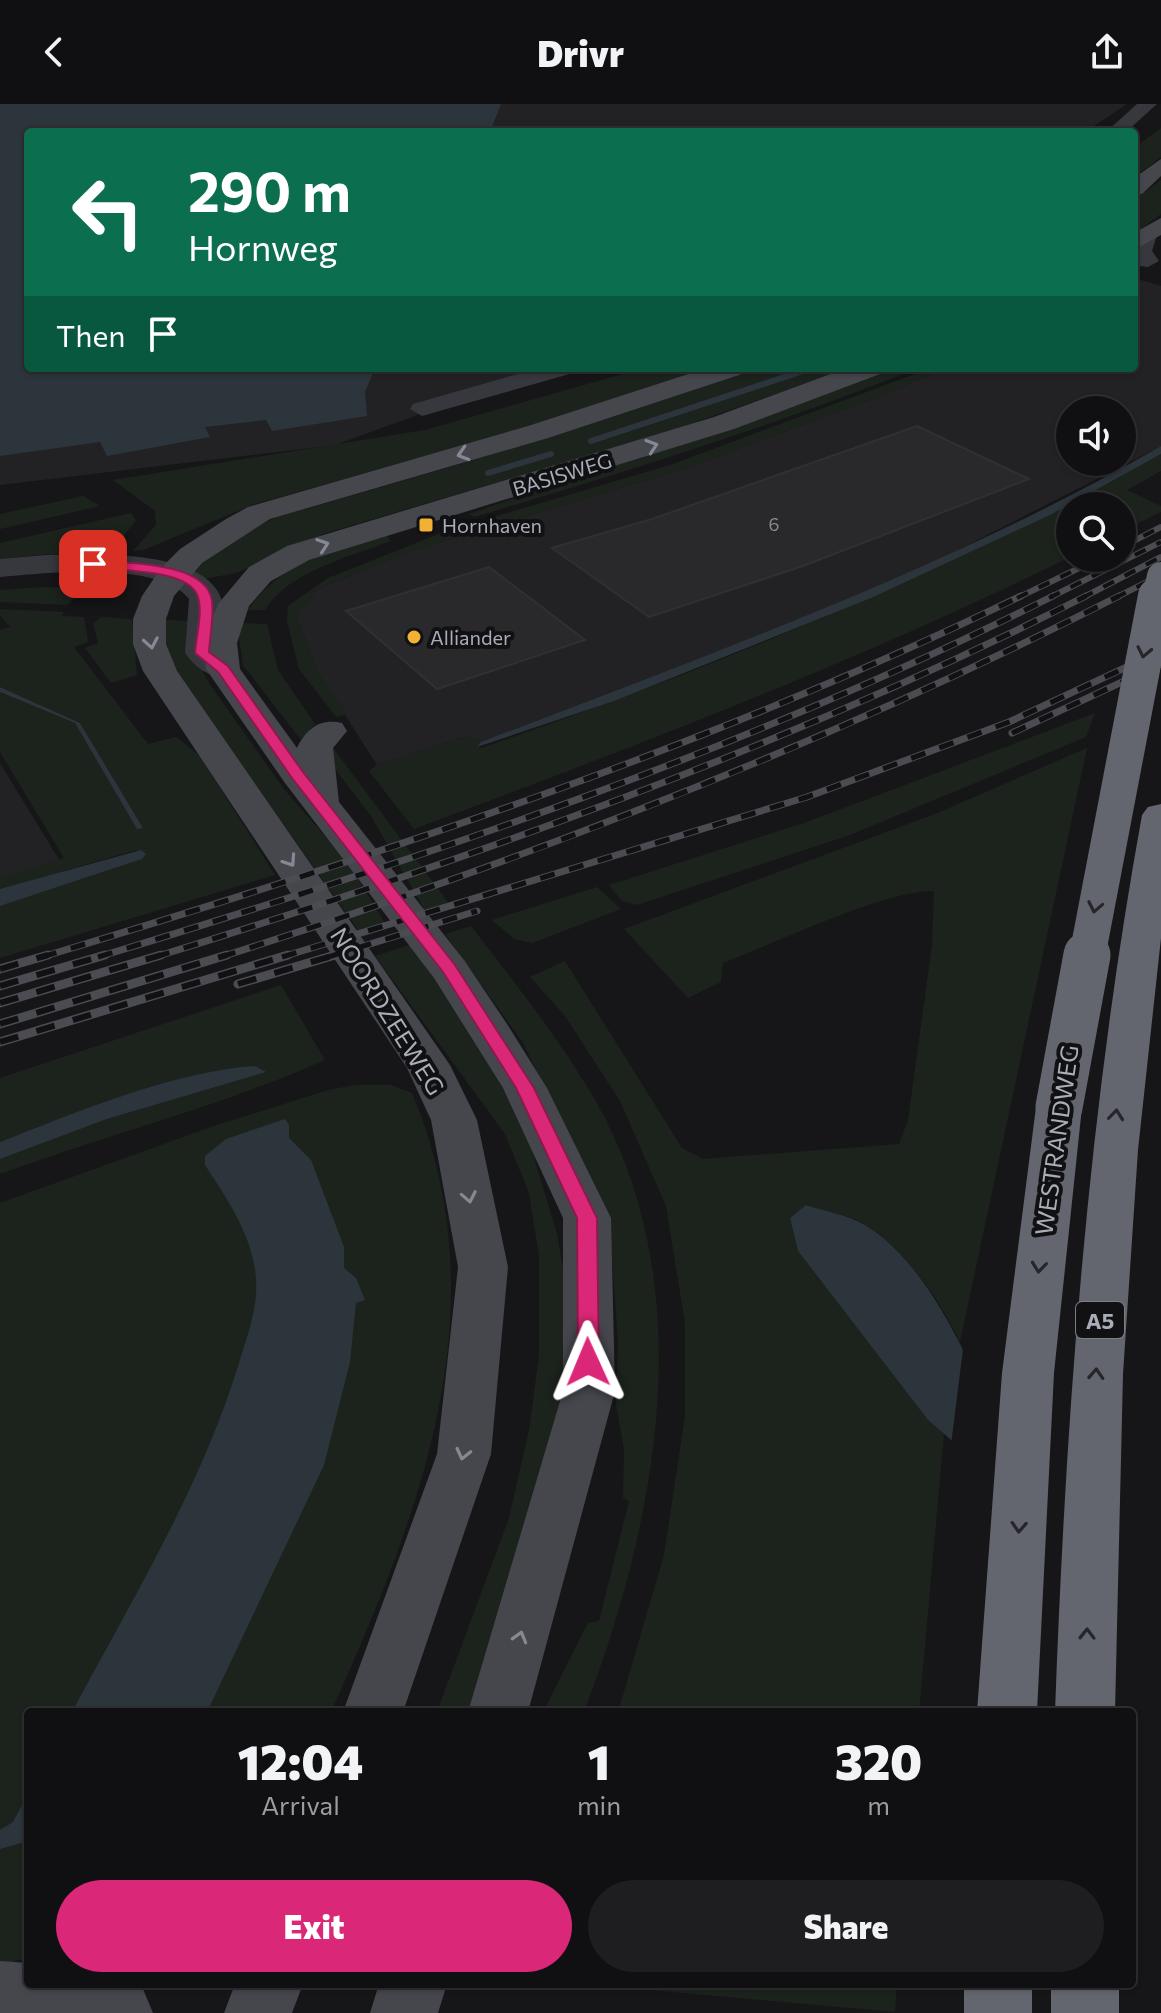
<!DOCTYPE html>
<html lang="en">
<head>
<meta charset="utf-8">
<style>
	body { margin:0; font-family:Commissioner,sans-serif; background:#1e1e20; color:#f1f3f6; height:100vh; display:flex; flex-direction:column; font-size:30px; white-space:nowrap }
	* { box-sizing:border-box; margin:0 }
	p { font-size:26px; color:#9c9d9f }
	.icon { flex:none; width:44px; height:44px; fill:none; stroke:currentColor; stroke-width:2; stroke-linecap:round; stroke-linejoin:round }
	.map { position:relative; flex:1; overflow:hidden }
	.side { position:absolute; left:24px; top:1604px; width:1112px; height:280px; display:flex; flex-direction:column; background:#101012; border-radius:8px; box-shadow:0 2px 6px #0004,0 0 0 2px #303032 }
	.side>* { flex:none }
	.hud { position:absolute; left:24px; top:24px; width:1114px; height:244px; border-radius:8px; box-shadow:0 2px 6px #0004,0 0 0 2px #303032; background:#0b6e4f; color:#fff; overflow:hidden }
	.tools { position:absolute; left:1056px; top:292px; display:grid; gap:16px }
	.tools a { display:grid; place-items:center; width:80px; height:80px; border-radius:50%; background:#101012; box-shadow:0 2px 6px #0004,0 0 0 2px #303032; font-size:40px }
	.pin { position:absolute; display:grid; place-items:center; width:68px; height:68px; color:#fff; margin:-34px; border-radius:16px; box-shadow:0 4px 12px #0006 }
	.me { position:absolute; width:88px; margin:-44px; rotate:359deg; stroke-linejoin:round; filter:drop-shadow(0 0 6px #0008) }
	.turn { display:flex; align-items:center; gap:28px; height:168px; padding:0 32px; font-size:36px }
	.turn .icon { width:104px; height:104px; stroke-width:2.5 }
	.turn b { display:block; font-size:56px; line-height:68px }
	.then { display:flex; align-items:center; height:76px; padding:0 32px; background:#0003; gap:16px; font-size:30px }
	.eta { display:flex; justify-content:space-evenly; align-items:center; height:136px; text-align:center }
	.eta b { font-size:48px; font-weight:800; line-height:56px }
	.button { display:flex; gap:16px; margin-top:auto; padding:16px 32px }
	.button a { flex:1; height:92px; border-radius:48px; background:#db2777; color:#fff; font-size:32px; font-weight:800; line-height:92px; text-align:center }
	.button a+a { background:#1e1e20; color:#f1f3f6 }
	header { display:flex; justify-content:space-between; align-items:center; height:104px; padding:0 32px; background:#101012; font-size:36px; font-weight:800 }
	.map>svg:first-child { display:block }
</style>
</head>
<body>
<header><svg class="icon" aria-label="back" viewBox="0 0 24 24"><path d="M15 5l-7 7 7 7"/></svg>Drivr<svg class="icon" aria-label="share" viewBox="0 0 24 24"><path d="M12 15V3M7 8l5-5 5 5M5 13v7h14v-7"/></svg></header>
<div class="map">
<svg width="1161" height="1909" viewBox="0 0 1161 1909">
	<rect width="100%" height="100%" fill="#161618"/>
	<!-- built -->
	<path fill="#222225" fill-rule="evenodd" d="M479,0h648l-42,28h-621z
		M1141,176l20,6v160l-230,118 -157,66 -293,112 -14,-6 -90,29 -60,-94 -20,-53 12,-21 9,-8 93,-38 275,-83 203,-75 56,-25h189v-86zM1070,306h52v52h-52z
		M366,264h180l-211,77 -335,40v-88z
		M0,659l66,108 -66,21z"/>
	<!-- green -->
	<path fill="#1c231d" d="M1161,24v29l-27,20v-29z
		M1161,76v34l-27,20v-34z
		M644,264h69l-168,54 -290,82 -112,46 -10,1 23,-26 -1,-14 -42,-31 312,-50z
		M753,264h96l-176,62 -350,104 -87,39 -33,6 -10,-4 4,-9 62,-41 19,-8 176,-51z
		M889,264h29c-145,58 -294,105 -444,149l-5,-3z
		M931,264h14l-56,25 -203,75 -275,83 -93,38 -21,29 20,53 31,44 -12,2 -37,-48 -12,-48 1,-15 40,-28 118,-47 224,-66z
		M1161,350v17l-34,19 34,16v6l-39,19v-25h-52v51c-213,105 -434,189 -656,272l-45,-58 8,-6 90,-29 14,6 -3,5 3,1c234,-80 462,-175 680,-294z
		M83,392l17,10 -100,23v-15z
		M131,409l5,7 -27,35 -60,-1 -49,5v-16z
		M387,431l4,6c-38,14 -105,32 -126,69h-17c33,-49 85,-60 139,-75z
		M45,483l36,1 -13,17 -68,-3v-12z
		M0,505l64,3 -2,4 22,1 4,25 -14,5 74,97 28,-7 24,19 75,119 -275,83v-52l142,-47 -5,-9 -137,39v-11l64,-20 -64,-106v-60l75,31 62,105h6l-63,-105 -80,-36v-57l10,-3 -10,-11z
		M101,513l31,2 5,56 -26,8 -26,-35 13,-5 -5,-19z
		M166,516l30,1v39l13,23 75,106 65,75 39,64 -25,9 -189,-268 -9,-30z
		M242,519l25,1 11,46 37,54 -14,16 -58,-75 -4,-28z
		M1095,609l-9,24 -236,98 -213,70 -15,-4 -13,-16 198,-63z
		M331,641l119,160 -23,9 -56,-98 -43,-56z
		M1087,644l-127,594c-20,-42 -55,-92 -94,-117 -17,-10 -42,-14 -60,-20l-16,13 8,33 130,169 16,14 -25,278h-301l46,-157 21,-139v-93l-19,-117 -46,-105 -55,-85 -35,-39 35,-16 117,187 21,11 196,-15 9,-24 24,-175 2,-54c-47,-2 -161,53 -211,72l-2,19 -33,16 -64,-69 311,-115z
		M597,783l24,22 -89,34 -18,-4 -22,-19z
		M471,822c43,56 87,111 123,172 109,189 63,422 -10,614h-41l45,-89 11,-2 30,-120 -6,-3 1,-49 -8,-45 2,-62 -6,-85 -27,-87 -62,-127 -78,-109z
		M413,840l90,144 24,46 30,100 10,57 -2,119 -91,302h-37l72,-194 20,-88 10,-74v-100l-10,-63 -24,-59 -130,-178z
		M281,881l44,75c-106,47 -217,74 -325,114v-15l107,-40 158,-47c-25,-22 -228,55 -265,70v-64z
		M355,981h36l21,8c90,214 8,421 -81,619h-303v248h-12l-5,6 -11,-1v-762l211,-76 117,-37z
		M583,1880h314l-2,28z"/>
	<!-- water -->
	<path fill="#2c353c" d="M0,0h501l-11,28h-462v236h347l-10,24 2,24 -95,15 -6,-11 -61,7 5,10 -103,19 -7,-14 -100,14z
		M1161,342v8l-111,61 -179,83 -257,103 -137,46 4,-5c231,-89 465,-172 680,-296z
		M0,583l80,36 63,105 -6,1 -62,-106 -75,-31z
		M141,746l5,4 -4,5 -142,47v-17z
		M255,962l11,6 -159,47 -107,40v-17c74,-29 175,-71 255,-76z
		M285,1015l4,6v13l22,22 33,87v21l12,10 9,22 -9,3 -6,59 -26,103 -117,247h-135c61,-114 129,-225 167,-349 8,-27 19,-54 17,-83 -2,-42 -28,-80 -51,-115v-9l21,-17z
		M806,1101c18,6 42,10 59,20 58,35 95,117 123,177l-23,50 -37,-32 -130,-169 -8,-33z
		M28,1690v47l-28,8v-19l13,-8z"/>
	<!-- pier -->
	<path fill="#161618" d="M964,1237l28,61 -27,54 -14,-11z
		M1132,1823l29,2v26l-29,-3z"/>
	<g fill="none" stroke-linecap="round" stroke-linejoin="round">
		<!-- stream -->
		<path stroke="#2c353c" stroke-width="6" d="M591,337l221,-73
			M488,369l63,-19"/>
	</g>
	<!-- building -->
	<path fill="#29292c" stroke="#303034" stroke-width="2" d="M917,322l112,53 -226,87 -154,51 -97,-69 100,-29z
		M489,463l96,73 -148,49 -91,-78z"/>
	<g fill="none" stroke-linecap="round" stroke-linejoin="round">
		<!-- minor -->
		<path fill="#37383d" fill-rule="evenodd" d="M1137,0h20l-31,28h-20z
			M1147,125l10,6 -5,16 7,10 -11,6 -8,-1 -6,-10 3,-21z
			M539,264h38l-4,5 -151,43 -12,-7 3,-5z"/>
		<!-- tertiary -->
		<path fill="#37383d" fill-rule="evenodd" d="M46,451c43,-1 161,-7 176,46 4,14 -2,34 -3,49l21,19 -5,7c-21,5 -38,-6 -50,-23l4,-54c-29,-39 -145,-26 -189,-22v-18z"/>
		<!-- secondary -->
		<path fill="#45474d" fill-rule="evenodd" d="M1161,55v17l-19,18 -8,1v-17z
			M1161,114v17l-27,15v-17z
			M707,264h39l-4,6 -194,64 -278,81 -68,44 -28,33 -8,23v25l11,27 273,394 27,55 31,147 -17,187 -88,258h-60l94,-258 21,-187 -27,-147 -24,-52 -264,-397 -10,-27v-25l9,-23 19,-28 19,-19 46,-30 22,-12 280,-81z
			M847,264h37l-4,6 -146,55 -425,131 -38,21 -22,25 -12,37 3,26 57,79c9,-19 23,-30 45,-25l5,8 -14,17 6,54 125,158 43,64 40,64 64,130 4,173 -87,321h-60l95,-321v-173l-60,-130 -69,-110 -149,-195 -79,-114 -3,-26 15,-39 31,-37 38,-21 427,-129z
			M0,1857l28,2v21h104l11,5 10,24h-153z
			M235,1880h68l-11,29h-68z
			M379,1880h68l-9,29h-68z"/>
		<!-- motorway -->
		<path fill="#63666e" fill-rule="evenodd" d="M1161,700v134l-23,212 -15,224 -8,338h-60c11,-302 33,-600 87,-897l6,-8z
			M1059,987l16,5 7,11 -28,266 -17,339h-60l25,-339 34,-266 7,-11z
			M964,1880h68v29h-68z
			M1051,1880h68v29h-68z"/>
		<!-- rail-far2 casing -->
		<g stroke="#4a4c52" stroke-width="6">
			<path id="rail-far2" d="M1122,443l39,-20
				M1017,494l83,-40
				M1049,494l112,-56
				M1082,494l79,-41
				M1115,494l46,-23"/>
		</g>
		<!-- rail-far1 casing -->
		<g stroke="#4a4c52" stroke-width="7">
			<path id="rail-far1" d="M1012,629l149,-69
				M42,853c333,-100 666,-209 979,-361
				M98,853c325,-98 652,-208 955,-361
				M155,853c317,-98 634,-211 931,-361
				M221,853c308,-98 609,-214 898,-361
				M282,853l525,-160 202,-75 152,-71
				M328,853l149,-46"/>
		</g>
		<!-- rail casing -->
		<g stroke="#4a4c52" stroke-width="9">
			<path id="rail" d="M0,865l48,-14
				M238,880l97,-29
				M0,882l105,-31
				M0,899l161,-48
				M0,920l227,-69
				M0,938l288,-87"/>
		</g>
		<!-- rail-far2 -->
		<use href="#rail-far2" stroke="#111113" stroke-width="4" stroke-dasharray="12" stroke-linecap="butt"/>
		<!-- rail-far1 -->
		<use href="#rail-far1" stroke="#111113" stroke-width="5" stroke-dasharray="15" stroke-linecap="butt"/>
		<!-- rail -->
		<use href="#rail" stroke="#111113" stroke-width="6" stroke-dasharray="19" stroke-linecap="butt"/>
		<!-- motorway-bridge-far2 -->
		<path stroke="#63666e" stroke-width="28" d="M1156,494l5,-22"/>
		<!-- motorway-bridge-far1 -->
		<path stroke="#63666e" stroke-width="36" d="M1087,853l69,-361"/>
		<!-- motorway-bridge -->
		<path stroke="#63666e" stroke-width="47" d="M1059,1003l28,-152"/>
	</g>
	<!-- one-way arrows -->
	<defs><path id="oneway-chevron" d="M-2-3.5L2.5 0L-2 3.5" fill="none" stroke-width="1.6" stroke-linecap="round" stroke-linejoin="round" transform="scale(2)"/></defs>
	<g stroke="#858993">
		<use href="#oneway-chevron" transform="translate(652 342) rotate(-18)"/>
		<use href="#oneway-chevron" transform="translate(463 350) rotate(163)"/>
		<use href="#oneway-chevron" transform="translate(323 441) rotate(-19)"/>
		<use href="#oneway-chevron" transform="translate(151 539) rotate(80)"/>
		<use href="#oneway-chevron" transform="translate(290 757) rotate(56)"/>
		<use href="#oneway-chevron" transform="translate(469 1093) rotate(79)"/>
		<use href="#oneway-chevron" transform="translate(463 1350) rotate(103)"/>
		<use href="#oneway-chevron" transform="translate(520 1533) rotate(-74)"/>
	</g>
	<g stroke="#26262a">
		<use href="#oneway-chevron" transform="translate(1144 548) rotate(102)"/>
		<use href="#oneway-chevron" transform="translate(1095 803) rotate(101)"/>
		<use href="#oneway-chevron" transform="translate(1116 1011) rotate(-84)"/>
		<use href="#oneway-chevron" transform="translate(1039 1163) rotate(96)"/>
		<use href="#oneway-chevron" transform="translate(1096 1270) rotate(-87)"/>
		<use href="#oneway-chevron" transform="translate(1019 1423) rotate(93)"/>
		<use href="#oneway-chevron" transform="translate(1087 1530) rotate(-89)"/>
	</g>
	<!-- route -->
	<path fill="#db2777" stroke="#8e194d" stroke-width="2" d="M93,456c30,3 114,1 119,41 2,16 -2,35 -3,51l19,14 75,106 152,193 79,123 63,130 2,144 -3,6 -8,3 -10,-9 -1,-144 -61,-130 -73,-116 -151,-194 -74,-106 -23,-19c1,-16 8,-41 3,-56 -9,-30 -84,-25 -110,-30l-1,-3z"/>
	<!-- markers -->
	<g fill="#f2b134" stroke="#111113" stroke-width="3">
		<rect x="418" y="413" width="16" height="16" rx="4"/>
		<circle cx="414" cy="533" r="8"/>
	</g>
	<g text-anchor="middle" dominant-baseline="central" stroke-width="8" stroke-linejoin="round" paint-order="stroke">
		<!-- far-number labels -->
		<g font-size="18" fill="#888b94">
			<text x="774" y="420">6</text>
		</g>
		<!-- far-street labels -->
		<g font-size="20" fill="#a8adb8" stroke="#111113">
			<text transform="translate(562 370) rotate(-17)">BASISWEG</text>
		</g>
		<!-- far-poi labels -->
		<g font-size="20" fill="#a8adb8" stroke="#111113" text-anchor="start">
			<text x="442" y="421">Hornhaven</text>
			<text x="430" y="533">Alliander</text>
		</g>
		<!-- shield labels -->
		<rect fill="#111113" stroke="#7b7e86" stroke-width="2" x="1076" y="1198" width="48" height="36" rx="6"/>
		<g font-size="22" font-weight="bold" fill="#a8adb8">
			<text x="1100" y="1216">A5</text>
		</g>
		<!-- street labels -->
		<g font-size="24" fill="#a8adb8" stroke="#111113">
			<text transform="translate(388 907) rotate(58)">NOORDZEEWEG</text>
			<text transform="translate(1056 1036) rotate(-82)">WESTRANDWEG</text>
		</g>
	</g>
</svg>
<div class="tools">
<a><svg class="icon" aria-label="sound" viewBox="0 0 24 24"><path d="M4 9h4l5-4v14l-5-4H4zM17 9q2 3 0 6"/></svg></a>
<a><svg class="icon" aria-label="search" viewBox="0 0 24 24"><circle cx="10" cy="10" r="6"/><path d="M15 15l6 6"/></svg></a>
</div>
<div class="pin" style="left:93px;top:460px;background:#d93025"><svg class="icon" aria-label="arrive" viewBox="0 0 24 24"><path d="M6 21V4h12l-3 4 3 4H6"/></svg></div>
<svg class="me" style="left:588px;top:1258px" viewBox="-20 -20 40 40"><path d="M0-17L14 15 0 8-14 15z" fill="#db2777" stroke="#fff" stroke-width="4"/></svg>
<div class="hud">
<div class="turn"><svg class="icon" aria-label="left" viewBox="0 0 24 24"><path d="M17 20v-9H6M10 6l-5 5 5 5"/></svg><div><b>290 m</b>Hornweg</div></div>
<div class="then">Then<svg class="icon" aria-label="arrive" viewBox="0 0 24 24"><path d="M6 21V4h12l-3 4 3 4H6"/></svg></div>
</div>
<section class="side">
<div class="eta">
<div><b>12:04</b><p>Arrival</p></div>
<div><b>1</b><p>min</p></div>
<div><b>320</b><p>m</p></div>
</div>
<div class="button"><a>Exit</a><a>Share</a></div>
</section>
</div>
</body>
</html>
